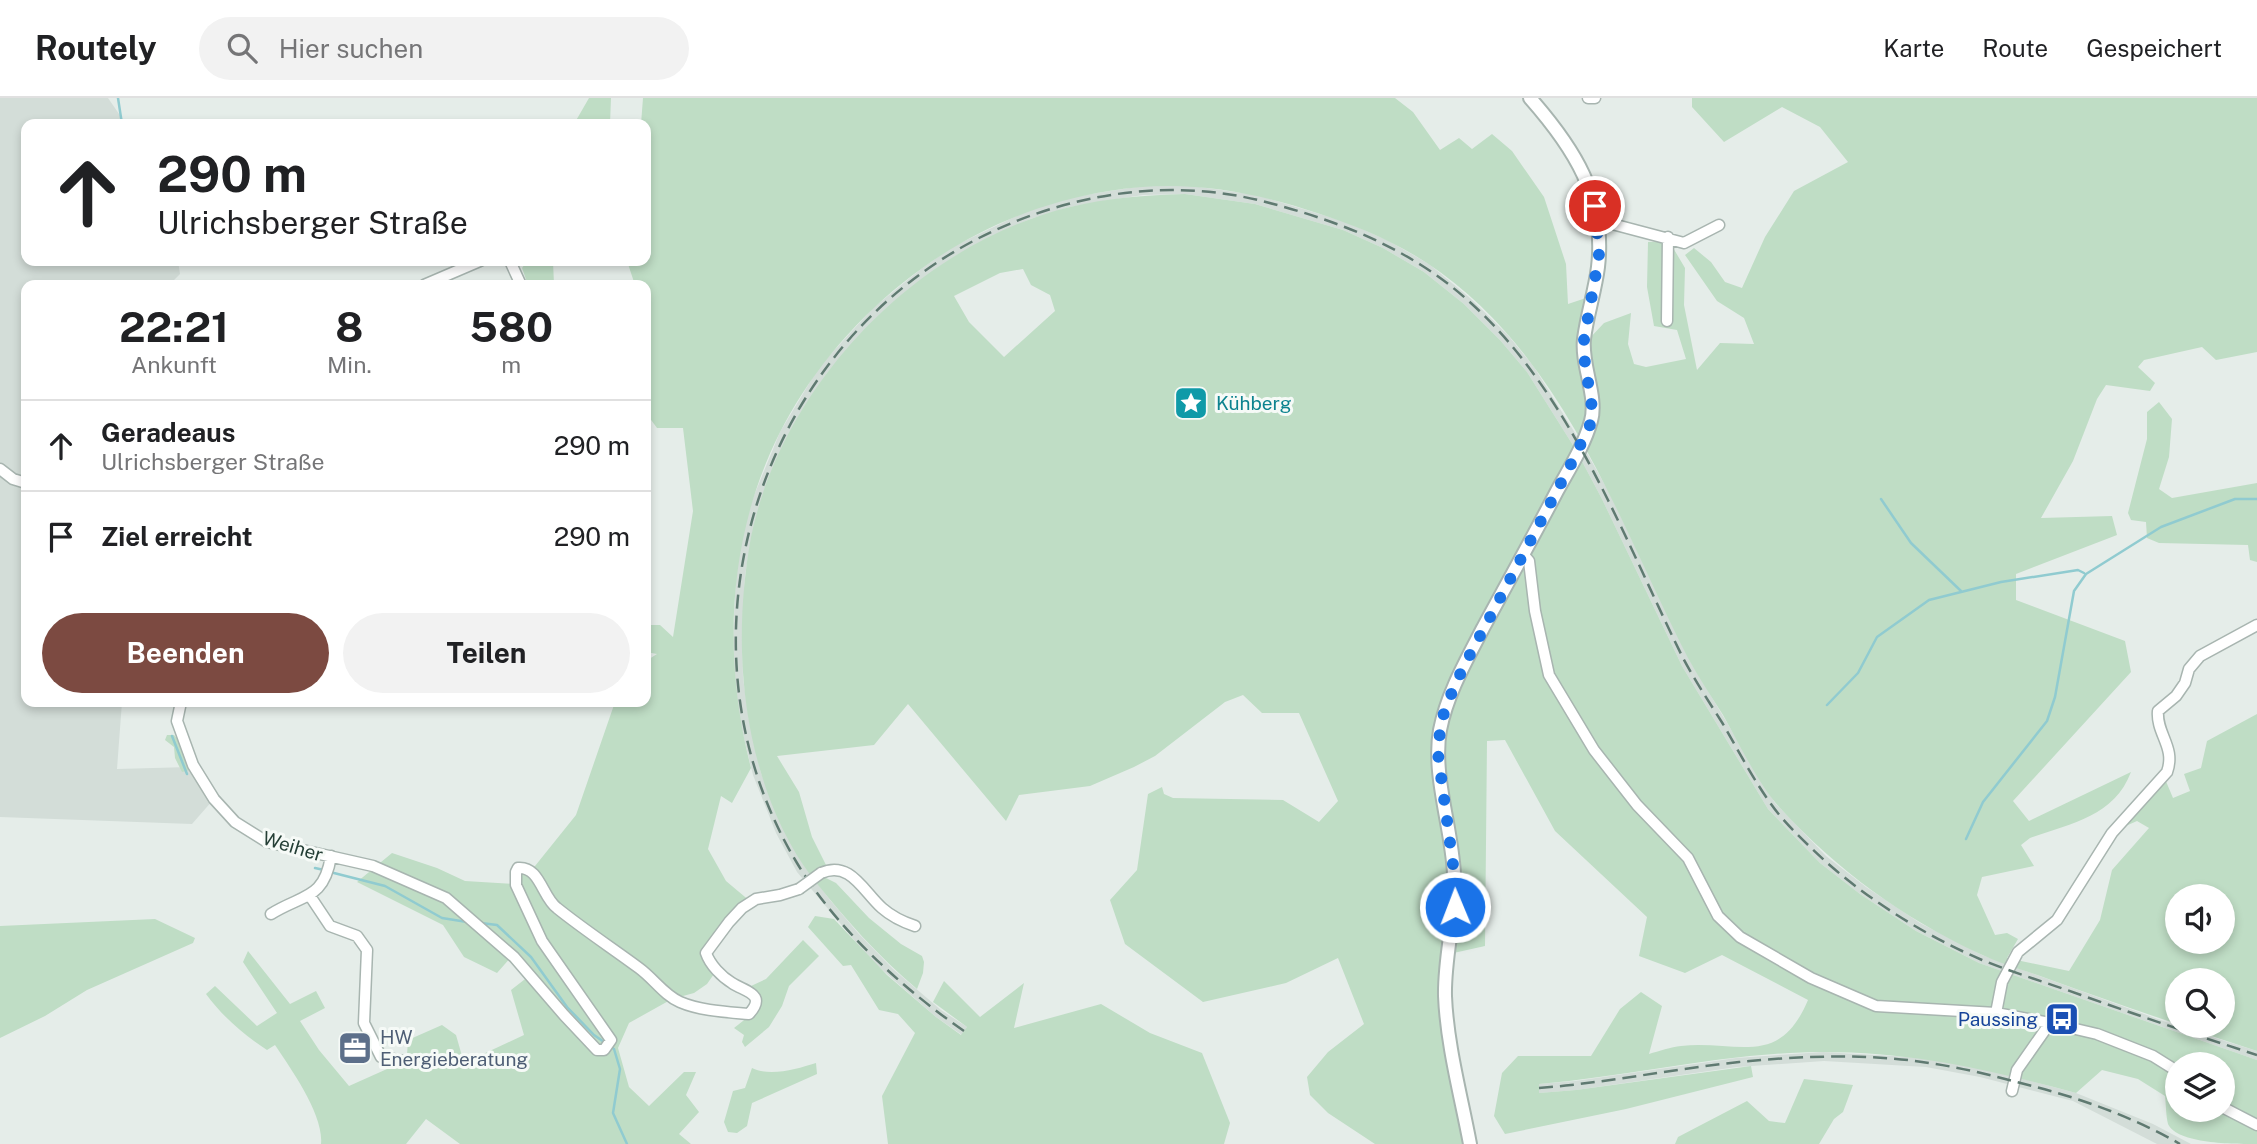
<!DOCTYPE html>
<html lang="de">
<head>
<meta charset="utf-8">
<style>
	body { margin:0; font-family:"Public Sans",sans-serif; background:#f2f2f2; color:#202124; height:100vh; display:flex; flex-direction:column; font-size:26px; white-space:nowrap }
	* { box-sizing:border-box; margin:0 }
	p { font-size:23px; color:#757577 }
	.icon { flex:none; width:38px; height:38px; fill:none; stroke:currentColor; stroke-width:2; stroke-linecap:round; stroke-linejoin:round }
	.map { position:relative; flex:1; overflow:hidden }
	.sheet { position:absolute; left:21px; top:182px; width:630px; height:427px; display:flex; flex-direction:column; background:#fff; border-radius:14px; box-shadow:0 4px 10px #0003 }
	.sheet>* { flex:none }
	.top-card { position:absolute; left:21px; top:21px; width:630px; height:147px; border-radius:14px; box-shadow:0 4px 10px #0003; background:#fff; color:#202124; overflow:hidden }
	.tools { position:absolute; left:2165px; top:786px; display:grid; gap:14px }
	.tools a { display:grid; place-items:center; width:70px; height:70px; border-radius:50%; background:#fff; box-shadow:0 4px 10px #0003; font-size:35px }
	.pin { position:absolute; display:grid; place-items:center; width:60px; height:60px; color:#fff; margin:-30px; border:4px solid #fff; border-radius:50%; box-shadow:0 2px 7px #0007 }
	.me { position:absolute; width:77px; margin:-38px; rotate:359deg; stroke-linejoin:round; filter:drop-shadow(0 0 5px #0008) }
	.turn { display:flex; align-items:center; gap:24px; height:147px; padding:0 21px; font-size:32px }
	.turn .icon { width:91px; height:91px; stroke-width:2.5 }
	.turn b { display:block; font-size:49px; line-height:60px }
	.eta { display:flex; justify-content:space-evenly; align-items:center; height:119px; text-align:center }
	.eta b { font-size:42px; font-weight:700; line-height:49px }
	.cta { display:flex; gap:14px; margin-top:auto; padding:14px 21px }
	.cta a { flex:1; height:80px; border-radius:42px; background:#7c4a41; color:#fff; font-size:28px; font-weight:700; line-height:80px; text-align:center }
	.cta a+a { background:#f2f2f2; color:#202124 }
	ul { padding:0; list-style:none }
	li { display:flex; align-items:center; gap:21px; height:91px; padding:0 21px; border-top:2px solid #e0e0e0 }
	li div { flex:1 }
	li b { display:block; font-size:26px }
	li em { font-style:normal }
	header { display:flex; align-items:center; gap:42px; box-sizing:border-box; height:98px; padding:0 35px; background:#fff; border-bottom:2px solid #e0e0e0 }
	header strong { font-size:33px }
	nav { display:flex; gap:38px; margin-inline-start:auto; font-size:24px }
	.search { width:490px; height:63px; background:#f2f2f2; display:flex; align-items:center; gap:18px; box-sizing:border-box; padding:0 24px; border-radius:38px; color:#757577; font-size:26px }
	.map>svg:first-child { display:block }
</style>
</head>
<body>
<header>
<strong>Routely</strong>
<div class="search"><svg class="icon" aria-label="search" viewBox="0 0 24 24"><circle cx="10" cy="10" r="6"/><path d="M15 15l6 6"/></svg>Hier suchen</div>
<nav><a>Karte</a><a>Route</a><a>Gespeichert</a></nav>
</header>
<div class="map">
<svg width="2257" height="1046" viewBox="0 0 2257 1046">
	<rect width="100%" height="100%" fill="#e5ede9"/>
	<!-- built -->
	<path fill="#d3ddd8" d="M0,0h108l18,26h-100v137h152l2,13 -11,11h-143v417h96l-5,67 73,-2 23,33 -21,24 -192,-7z
		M1185,87l72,10 89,27 41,18 42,24 41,34 37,36 27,33 49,79 27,48 80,167 85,142 51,53 40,31 54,36 62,32 195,71 80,25v9l-278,-97 -63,-32 -56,-37 -40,-31 -52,-54 -86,-143 -80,-167 -26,-49 -49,-78 -27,-32 -36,-36 -40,-32 -41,-24 -40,-18 -88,-26 -70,-10 -42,1 -39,6 -34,6 -40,12 -73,36 -31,21 -47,39 -52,58 -39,63 -26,65 -10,34 -7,40 -3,62 1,41 6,42 12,53 15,38 18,38 11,18 25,33 28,33 35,36 48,41 26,17 -5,8 -26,-18 -65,-57 -74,-88 -21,-39 -23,-58 -13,-53 -6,-43 -1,-42 3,-63 7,-42 10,-34 27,-66 39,-65 54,-59 48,-39 31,-22 75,-36 41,-13 35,-6 40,-6z
		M1823,954l104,6 55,10 94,25 77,31 38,20h-34l-84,-43 -93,-24 -54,-10 -102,-6 -87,6 -161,23 -37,3 -1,-9 37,-3 161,-23z"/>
	<!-- green -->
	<path fill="#bfddc5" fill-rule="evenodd" d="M589,0h22l-1,26h-36z
		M643,0h752l18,14 27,38 19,-12 13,11 20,-15 20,17 32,46 22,67 2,40 24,-8 -11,45 6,64 1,-65 16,-17 27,-10 -3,31 6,20 12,3 40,-8 -9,-29 -23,-4 -7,-39 1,-45 21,-1 16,27 -1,37 13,65 23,-27 34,1 -10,-26 -27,-17 -32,-46 9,-7 17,14 14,20 17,6 23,-51 29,-46 54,-29 -28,-35 -38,-20 -58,35 -32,-35v-9h565v254l-41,8 -14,-13 -58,13 -6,7 17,16 -5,8 -44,-6 -9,14 -24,62 -32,57 71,-2 5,19 -101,39v26l109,41 6,31 -118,129 16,20 102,-49c-17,45 -60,51 -101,66l-9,7 13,21 -52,11 -5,18 18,40 12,-2 11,6 -11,19 62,13 31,-51 12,-50 37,-42 -12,-7 -25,11 53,-53 8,19 17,-7 -6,-17 17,-6 6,-27 50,-27v337l-76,-25h41v-46h-45v44c-42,-14 -84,-29 -126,-44 -24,-9 -50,-16 -73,-27 -76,-36 -140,-82 -197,-144 -23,-25 -41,-64 -58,-94 -12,-19 -24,-37 -35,-57 -71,-139 -124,-304 -261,-395 -34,-22 -72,-38 -110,-50 -69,-23 -136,-34 -208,-22 -127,20 -237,96 -307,203 -72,111 -84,247 -51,374l-19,35 -11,-7 -13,53 18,32 25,21c-19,20 -53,43 -37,72l-7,10 -13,9 -22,6 -43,24 -11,25 11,39 20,19 35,-34h12l-10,23 13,17 -20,22 12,10h-231l-34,-25 -20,25h-85c3,-29 -30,-75 -46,-99l-8,5c-24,-16 -44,-33 -61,-56l9,-8 42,40 20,-13 -34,-51 5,-11 42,53 26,-13 9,17 -25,13 19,29 30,36 38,-17 -4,-9 20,5 4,-10 1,-15 34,-15 14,10 8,28 60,-28 -13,-45 18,-14 -17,-20 -15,17 -33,-16 -21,-32 -86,-43 35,-29 45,15 28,13 51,3 -1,-12 16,-1 45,-56 39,-113h31v-41l11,-7 -11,-2v-27h14l13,12 20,-126 -10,-83h-26l-11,-15v-128h-11l-8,-24h19v-137h-5zM2177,798h45v46h-45z
		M1185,96l70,10 88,26 40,18 41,24 40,32 36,36 27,32 49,78 26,49 80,167 86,143 52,54 40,31 56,37 63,32 278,97v84c-23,0 -80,0 -89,-20 -2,-8 -2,-19 -3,-28l-27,-17 -36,-9 -26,23c-86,-23 -162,-41 -252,-41 -96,0 -190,24 -285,32v9l37,-3 175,-24 2,11 -127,32 -121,25 -11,-18 8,-43 16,-17h73l29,-47 21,-17 21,14 -13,48c10,-3 22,-7 32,-8 56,-6 98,23 127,-46l-86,-45 -37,18 -46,-17 8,-39 -92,-86 -50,-91 -18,1 -2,205 -36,8 -3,21 24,169h-95l-47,-31 -18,-18 -3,-18 21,-25 36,-28 -26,-66 -52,25 -83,19 -78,-58 -15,-44 27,-30 11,-76 14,-7 2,7 9,4 110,2 36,22 19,-21 -39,-88h-37l-19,-18 -18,7 -70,54 -21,11 -44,19 -71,9 -13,26 -98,-117 -34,41 -97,11 22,36 13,45 15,30 -16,9c-46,-62 -67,-147 -69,-224 -1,-38 2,-77 9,-115 32,-154 167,-293 319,-330 37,-9 76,-12 115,-13zM1023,171l8,16 19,10 5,16 -51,46 -35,-35 -15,-26 46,-23zM2177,966h45v46h-45z
		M527,163h26l1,24h-26l-6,-17z
		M2159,304l13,17 -3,38 -10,32 13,9 85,-15v79l-7,-2 -2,-15 -89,-2 -12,-5 -1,-16 -15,-2 -3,-7 19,-74v-27z
		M167,637h7c8,9 16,23 16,35l-8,2 -7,-14 -1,-11 -9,-7z
		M820,777l16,8 33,35 32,26 21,12 2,6 -1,11 -6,16c-39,-33 -71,-69 -103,-109z
		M815,818l19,3 53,56 49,42 25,18 6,-8 -34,-25 11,-21 36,36 44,-34 -10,45 87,-24 49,29 52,20 28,70 -6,21h-336l-6,-48 33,-63 -17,-19 -19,-4 -28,-45 -8,1 -35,-39z
		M155,821l40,19 -2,5 -106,47 -42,26 -45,22v-112z
		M803,842l16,16 -30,30 -7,20 -13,21 -24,20 -3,-5 2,-7 -10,-7 14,-11 10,-23 -7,-8 15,-7z
		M816,965l1,11 -65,29 -5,23 -10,7 -9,-1 -4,-10 9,-31 12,-3 7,-20c18,9 45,1 64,-5z
		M1804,981l49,6 -10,27 -9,7 -15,25h-144l3,-7 69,-36 22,20 16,2z"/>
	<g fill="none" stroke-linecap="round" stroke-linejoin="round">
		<!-- stream -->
		<path stroke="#90cbd0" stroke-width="2.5" d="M118,0l4,26
			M1881,401l30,44 50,48
			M1827,607l31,-32 19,-36 52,-37 72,-18 77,-12 6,3
			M172,638l15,38
			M1966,741l17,-37 64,-81 8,-24 19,-106 12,-17 75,-47 74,-28h22
			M315,770l9,2
			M330,774l55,14 57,32 25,4
			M481,825l16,2 34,32 36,50 27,28 20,14 6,20 -7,44 14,31"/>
		<!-- minor casing -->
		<g stroke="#a8b5b0" stroke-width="13">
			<path id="minor" d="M1588,0h7
				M1597,122l87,23 35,-18
				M510,163l11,24
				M424,187l56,-24
				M1667,223l1,-84
				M0,371l13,10 13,4
				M1523,456l6,7 6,50 14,64 45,75 43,55 51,53 30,58 22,21 71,41 65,28 120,7 54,10 47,11 56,22 24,15
				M181,604l-4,19 16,44 21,34 21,23 32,20 106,24 73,32 68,59 50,58 33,35h7l7,-10 -69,-99 -26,-56v-13l2,-4c22,-2 24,29 39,40 26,21 55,40 82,60 15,11 25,27 41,34 21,9 47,10 69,12 18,-20 -3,-22 -17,-31 -10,-6 -22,-18 -26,-30l23,-31 13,-14 14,-9 24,-4 19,-6
				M821,775c29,-13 42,18 61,35 9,8 21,14 33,18
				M310,798l20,30 27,10 10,14 -3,73 17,34 22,4
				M271,816c32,-20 53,-14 60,-58
				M1996,915l6,-31 16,-30 39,-32 55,-87 55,-61c9,-25 -11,-38 -9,-61l18,-15 9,-13 4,-14 11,-13 57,-31
				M2012,993l5,-21 33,-47
				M2222,1009l35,18"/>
		</g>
		<!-- tertiary casing -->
		<g stroke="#a8b5b0" stroke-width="16">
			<path id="tertiary" d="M1470,1046c-9,-48 -23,-99 -25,-148 -1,-41 12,-81 9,-122 -2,-46 -22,-99 -14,-144 7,-36 26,-69 43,-102 25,-46 50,-91 74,-137 12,-22 27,-45 34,-70 7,-24 -10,-56 -7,-82 3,-24 11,-48 14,-72 8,-70 -24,-119 -68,-169"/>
		</g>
		<!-- minor -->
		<use href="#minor" stroke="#fff" stroke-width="10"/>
		<!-- tertiary -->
		<use href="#tertiary" stroke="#fff" stroke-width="12"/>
		<!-- rail -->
		<path stroke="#5f7a71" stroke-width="2.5" stroke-dasharray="14 7" stroke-linecap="butt" d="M964,933c-62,-43 -128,-103 -167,-168 -131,-218 -43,-510 182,-625 87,-44 187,-61 283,-37 55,14 110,33 159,64 134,84 194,255 261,391 12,23 27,46 41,68 15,26 30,55 48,80 14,20 36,40 54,57 45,40 101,75 157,99 32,13 66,23 99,35 59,21 117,41 176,60
			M1539,990c67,-5 133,-19 200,-26 62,-6 128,-9 190,1 35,5 69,14 103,23 51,13 103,32 148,58"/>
		<!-- minor-bridge casing -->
		<g stroke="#a8b5b0" stroke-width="13" stroke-linecap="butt">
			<path id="minor-bridge" d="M799,791l22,-16"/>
		</g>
		<!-- minor-bridge -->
		<use href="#minor-bridge" stroke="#fff" stroke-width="10"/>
	</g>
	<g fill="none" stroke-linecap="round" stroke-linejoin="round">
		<!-- route -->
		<path stroke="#1a73e8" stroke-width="12" stroke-dasharray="0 21.6" d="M1455,809l-1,-35 -16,-118 2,-23 5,-23 18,-40 106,-200 22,-45 1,-15 -8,-52v-16l15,-84 -4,-50"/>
	</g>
	<!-- icons -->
	<defs>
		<g id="sight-square" transform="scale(1.75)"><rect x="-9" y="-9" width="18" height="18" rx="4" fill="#0f9aa8" stroke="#f6faf7"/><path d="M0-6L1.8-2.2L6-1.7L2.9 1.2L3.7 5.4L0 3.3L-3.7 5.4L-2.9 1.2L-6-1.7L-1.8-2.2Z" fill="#fff"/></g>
		<g id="bus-square" transform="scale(1.75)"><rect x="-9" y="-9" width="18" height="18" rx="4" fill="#1a4fb4" stroke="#f6faf7"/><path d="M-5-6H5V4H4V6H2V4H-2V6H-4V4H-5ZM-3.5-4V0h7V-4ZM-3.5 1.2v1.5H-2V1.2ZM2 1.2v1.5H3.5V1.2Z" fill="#fff"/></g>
		<g id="office-square" transform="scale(1.75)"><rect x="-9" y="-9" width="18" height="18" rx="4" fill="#5c6f8a" stroke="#f6faf7"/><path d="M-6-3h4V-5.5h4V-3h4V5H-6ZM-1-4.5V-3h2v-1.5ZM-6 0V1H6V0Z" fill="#fff"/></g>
	</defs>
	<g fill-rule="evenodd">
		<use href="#sight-square" x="1191" y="305"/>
		<use href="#bus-square" x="2062" y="921"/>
		<use href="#office-square" x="355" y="950"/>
	</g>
	<g text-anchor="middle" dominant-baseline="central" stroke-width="6" stroke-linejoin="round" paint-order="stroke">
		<!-- culture labels -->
		<g font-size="19" fill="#0d838f" stroke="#f6faf7" text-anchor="start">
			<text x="1216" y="305">Kühberg</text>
		</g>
		<!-- street labels -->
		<g font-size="19" fill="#253f36" stroke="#f6faf7">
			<text transform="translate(293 748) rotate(17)">Weiher</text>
		</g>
		<!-- transit labels -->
		<g font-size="19" fill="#164399" stroke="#f6faf7" text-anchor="end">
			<text x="2038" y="921">Paussing</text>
		</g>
		<!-- service labels -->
		<g font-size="19" fill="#4e5e75" stroke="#f6faf7" text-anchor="start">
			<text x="380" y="939">HW<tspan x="380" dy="22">Energieberatung</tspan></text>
		</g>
	</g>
</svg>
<div class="tools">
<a><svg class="icon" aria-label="sound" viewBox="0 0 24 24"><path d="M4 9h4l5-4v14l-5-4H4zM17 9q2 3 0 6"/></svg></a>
<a><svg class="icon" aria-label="search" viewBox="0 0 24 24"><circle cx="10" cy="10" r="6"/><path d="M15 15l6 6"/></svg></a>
<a><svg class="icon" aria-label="layers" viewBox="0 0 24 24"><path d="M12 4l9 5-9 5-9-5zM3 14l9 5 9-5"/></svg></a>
</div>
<div class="pin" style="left:1595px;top:108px;background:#d93025"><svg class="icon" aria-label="arrive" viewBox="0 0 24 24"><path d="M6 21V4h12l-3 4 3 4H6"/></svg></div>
<svg class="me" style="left:1455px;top:809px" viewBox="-20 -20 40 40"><circle r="17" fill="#1a73e8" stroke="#fff" stroke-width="3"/><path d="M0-11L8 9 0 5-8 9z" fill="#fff"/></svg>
<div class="top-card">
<div class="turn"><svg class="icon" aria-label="ahead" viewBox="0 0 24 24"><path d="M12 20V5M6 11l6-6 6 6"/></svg><div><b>290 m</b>Ulrichsberger Straße</div></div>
</div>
<section class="sheet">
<div class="eta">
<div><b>22:21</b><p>Ankunft</p></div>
<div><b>8</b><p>Min.</p></div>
<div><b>580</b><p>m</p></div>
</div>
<ul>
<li><svg class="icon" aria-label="ahead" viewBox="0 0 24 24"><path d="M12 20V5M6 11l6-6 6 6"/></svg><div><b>Geradeaus</b><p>Ulrichsberger Straße</p></div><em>290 m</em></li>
<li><svg class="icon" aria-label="arrive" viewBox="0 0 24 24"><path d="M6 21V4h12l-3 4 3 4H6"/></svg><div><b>Ziel erreicht</b></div><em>290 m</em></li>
</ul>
<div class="cta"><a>Beenden</a><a>Teilen</a></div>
</section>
</div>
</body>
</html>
